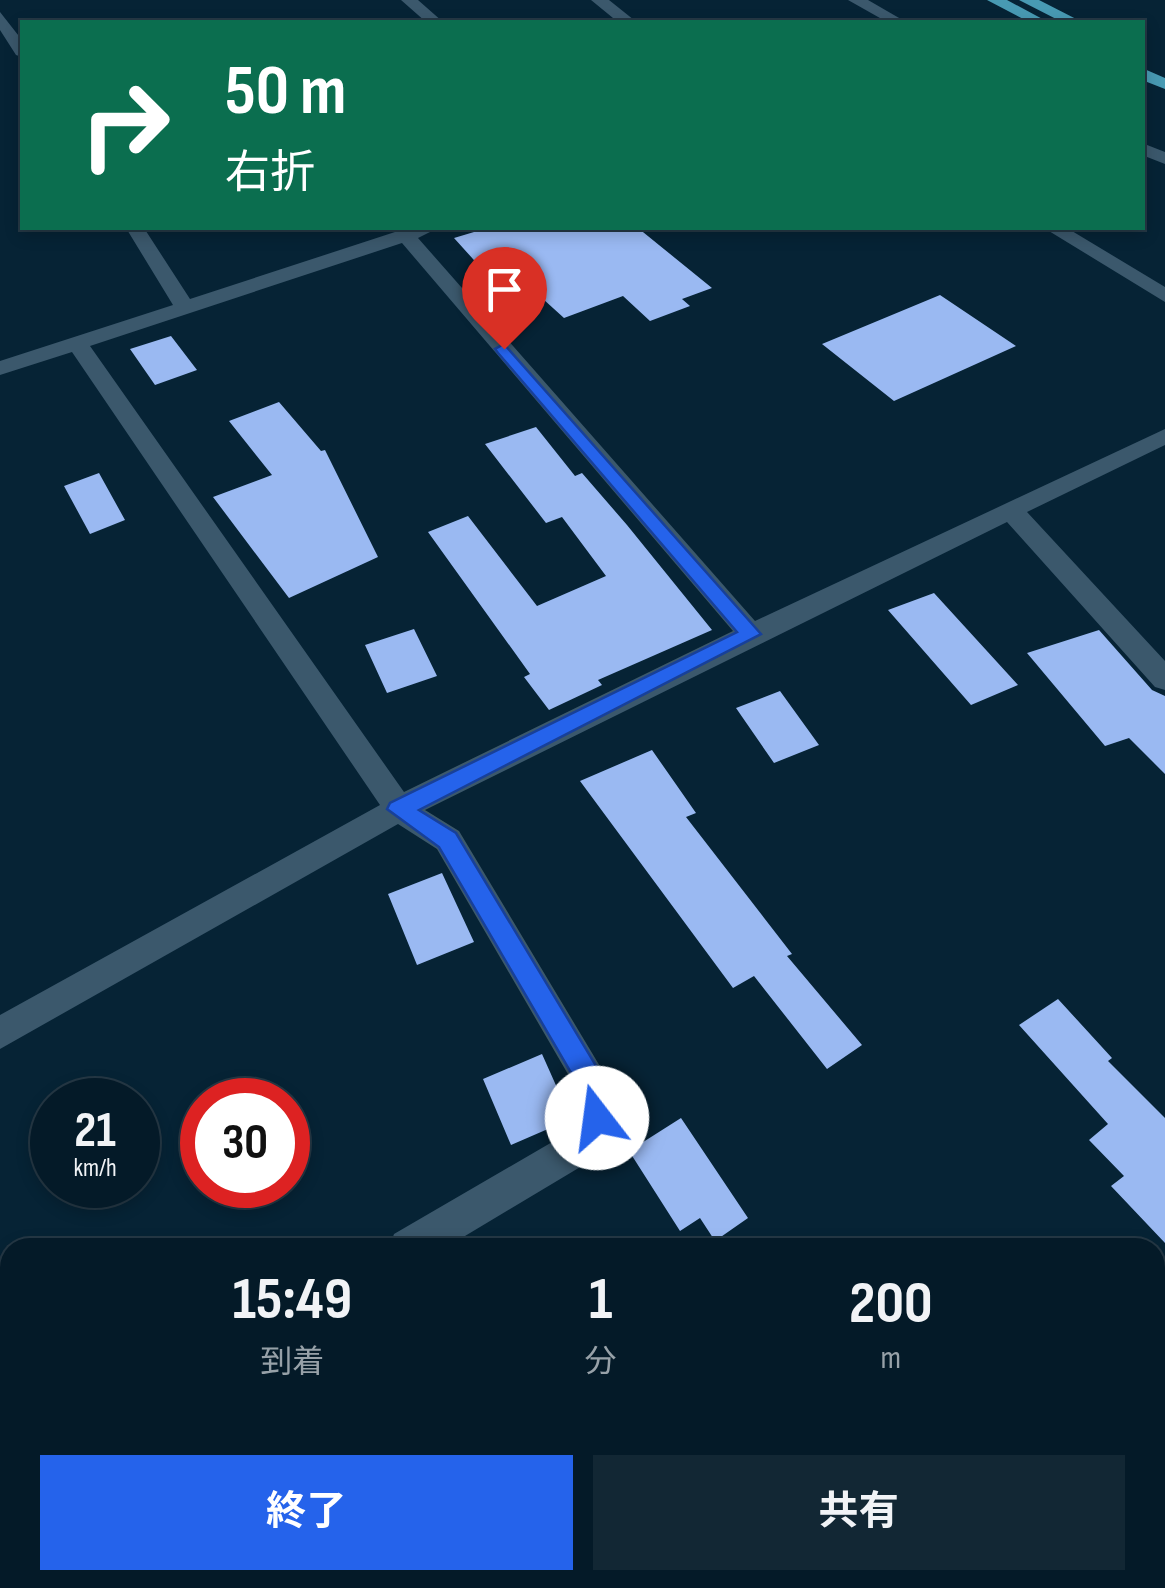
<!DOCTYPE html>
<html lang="ja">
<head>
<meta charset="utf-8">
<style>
	body { margin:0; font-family:"Sofia Sans Condensed","Noto Sans JP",sans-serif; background:#122734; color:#f1f3f6; height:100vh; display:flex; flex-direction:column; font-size:38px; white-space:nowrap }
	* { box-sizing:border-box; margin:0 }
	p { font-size:32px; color:#97a1a8 }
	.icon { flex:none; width:55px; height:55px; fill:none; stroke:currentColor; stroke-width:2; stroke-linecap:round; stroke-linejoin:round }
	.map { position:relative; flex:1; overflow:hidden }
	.details { position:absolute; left:0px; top:1238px; width:1165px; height:352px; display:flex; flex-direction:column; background:#041a28; border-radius:30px 30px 0 0; box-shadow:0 5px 15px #0003,0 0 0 2px #253845 }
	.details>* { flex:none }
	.hud { position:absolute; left:20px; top:20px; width:1125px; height:210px; border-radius:0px; box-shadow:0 5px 15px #0003,0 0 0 2px #253845; background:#0b6e4f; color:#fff; overflow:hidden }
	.speed { position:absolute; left:30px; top:1078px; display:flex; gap:20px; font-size:50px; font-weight:700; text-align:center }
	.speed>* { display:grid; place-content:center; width:130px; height:130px; border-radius:50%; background:#041a28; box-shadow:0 5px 15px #0003,0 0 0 2px #253845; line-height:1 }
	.speed small { font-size:25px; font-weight:400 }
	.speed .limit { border:15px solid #d22; background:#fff; color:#111 }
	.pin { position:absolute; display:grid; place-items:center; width:85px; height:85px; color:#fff; margin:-102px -42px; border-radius:50% 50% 50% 0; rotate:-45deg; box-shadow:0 0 10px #0007 }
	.pin .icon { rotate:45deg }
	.me { position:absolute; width:110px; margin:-55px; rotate:345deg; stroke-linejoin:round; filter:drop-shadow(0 0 8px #0008) }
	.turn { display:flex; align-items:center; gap:35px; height:210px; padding:0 40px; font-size:45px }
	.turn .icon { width:130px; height:130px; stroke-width:2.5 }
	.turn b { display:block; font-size:70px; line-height:85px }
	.eta { display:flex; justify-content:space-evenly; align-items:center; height:170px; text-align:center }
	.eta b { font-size:60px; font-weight:700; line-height:70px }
	.button { display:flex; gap:20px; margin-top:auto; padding:20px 40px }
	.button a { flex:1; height:115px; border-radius:0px; background:#2563eb; color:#fff; font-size:40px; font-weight:700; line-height:115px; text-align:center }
	.button a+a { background:#122734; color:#f1f3f6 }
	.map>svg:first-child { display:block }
</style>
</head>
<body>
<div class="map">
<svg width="1165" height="1588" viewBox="0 0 1165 1588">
	<rect width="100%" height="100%" fill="#062335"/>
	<!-- building -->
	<path fill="#9ab9f2" d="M470,228h168l74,60 -30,11 8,7 -40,15 -27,-25 -59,22 -32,-29 -8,2 -24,-28 -18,6 -28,-31 20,-6z
		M940,295l76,51 -122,55 -72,-57z
		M171,336l26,34 -42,15 -25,-36z
		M279,402l42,49 4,-1 53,107 -89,41 -76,-101 59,-22 -43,-54z
		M536,427l39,49 7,-3 45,52 85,105 -114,50 4,5 -53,25 -25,-33 6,-3 -102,-142 40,-16 69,90 69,-30 -44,-59 -16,6 -61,-79z
		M99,473l26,47 -35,14 -26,-48z
		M934,593l84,92 -47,20 -83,-95z
		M414,629l23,47 -50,17 -22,-48z
		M1099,630l53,60 13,6v78l-36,-36 -24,8 -78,-93z
		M780,691l39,54 -45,18 -38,-55z
		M652,750l44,63 -10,4 106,137 -5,2 75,89 -35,24 -73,-93 -21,12 -153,-207z
		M442,873l32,69 -57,23 -29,-71z
		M1058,999l54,59 -4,3 57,57v125l-54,-57 13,-10 -35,-36 19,-16 -89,-99z
		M542,1054l29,65 -60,26 -28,-66z
		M681,1118l67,100 -33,23 -15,-23 -20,13 -51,-80z"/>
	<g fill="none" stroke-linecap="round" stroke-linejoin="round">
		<!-- minor -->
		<path fill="#3b586c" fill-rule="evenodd" d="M401,0h17l25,22h-17z
			M591,0h18l25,20 -25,2 4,-4z
			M848,0h20l38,22h-19z
			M0,12l22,28v17l-6,-2 -16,-25z
			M1142,143l23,9v12l-23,-9z
			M126,228h18l46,71 208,-68 40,-3 -20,10 337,383 410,-192v16l-138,67 138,149v29l-10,-3 -148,-165 -582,288 34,21 160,267 -12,53 -162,97h-56l5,-14 184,-107 5,-27 -146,-251 -39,-25 -398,225v-34l380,-210 -308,-453 -72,23v-14l173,-56zM402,243l331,388 -329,161 -314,-446z
			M1044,228h23l98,59v15z
			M760,1580h44l2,8h-44z"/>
		<!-- major -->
		<path fill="#489ab3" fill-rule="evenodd" d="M987,0h20l41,22h-19z
			M1019,0h20l43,22h-20z
			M1142,68l23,10v11l-23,-9z"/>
	</g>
	<!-- route -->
	<path fill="#2563eb" stroke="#184099" stroke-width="2.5" d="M504,344l257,290 -342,176 37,23 154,256c6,13 2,26 -3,38l-10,4 -9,-4 -4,-9 3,-18 -148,-253 -52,-38 3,-6 347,-171 -239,-279 -3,-4z"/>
</svg>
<div class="speed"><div>21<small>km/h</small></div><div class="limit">30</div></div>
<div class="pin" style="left:504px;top:349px;background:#d93025"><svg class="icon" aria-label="arrive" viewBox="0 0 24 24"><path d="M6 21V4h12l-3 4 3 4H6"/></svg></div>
<svg class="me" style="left:597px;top:1118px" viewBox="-20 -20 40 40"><circle r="19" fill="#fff"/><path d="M0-13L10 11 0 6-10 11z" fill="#2563eb"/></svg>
<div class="hud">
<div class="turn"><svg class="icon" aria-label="right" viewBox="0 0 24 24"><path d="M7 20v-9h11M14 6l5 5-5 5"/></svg><div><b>50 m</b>右折</div></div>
</div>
<section class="details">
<div class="eta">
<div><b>15:49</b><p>到着</p></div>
<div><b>1</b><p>分</p></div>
<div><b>200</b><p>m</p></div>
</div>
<div class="button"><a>終了</a><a>共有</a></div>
</section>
</div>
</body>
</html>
